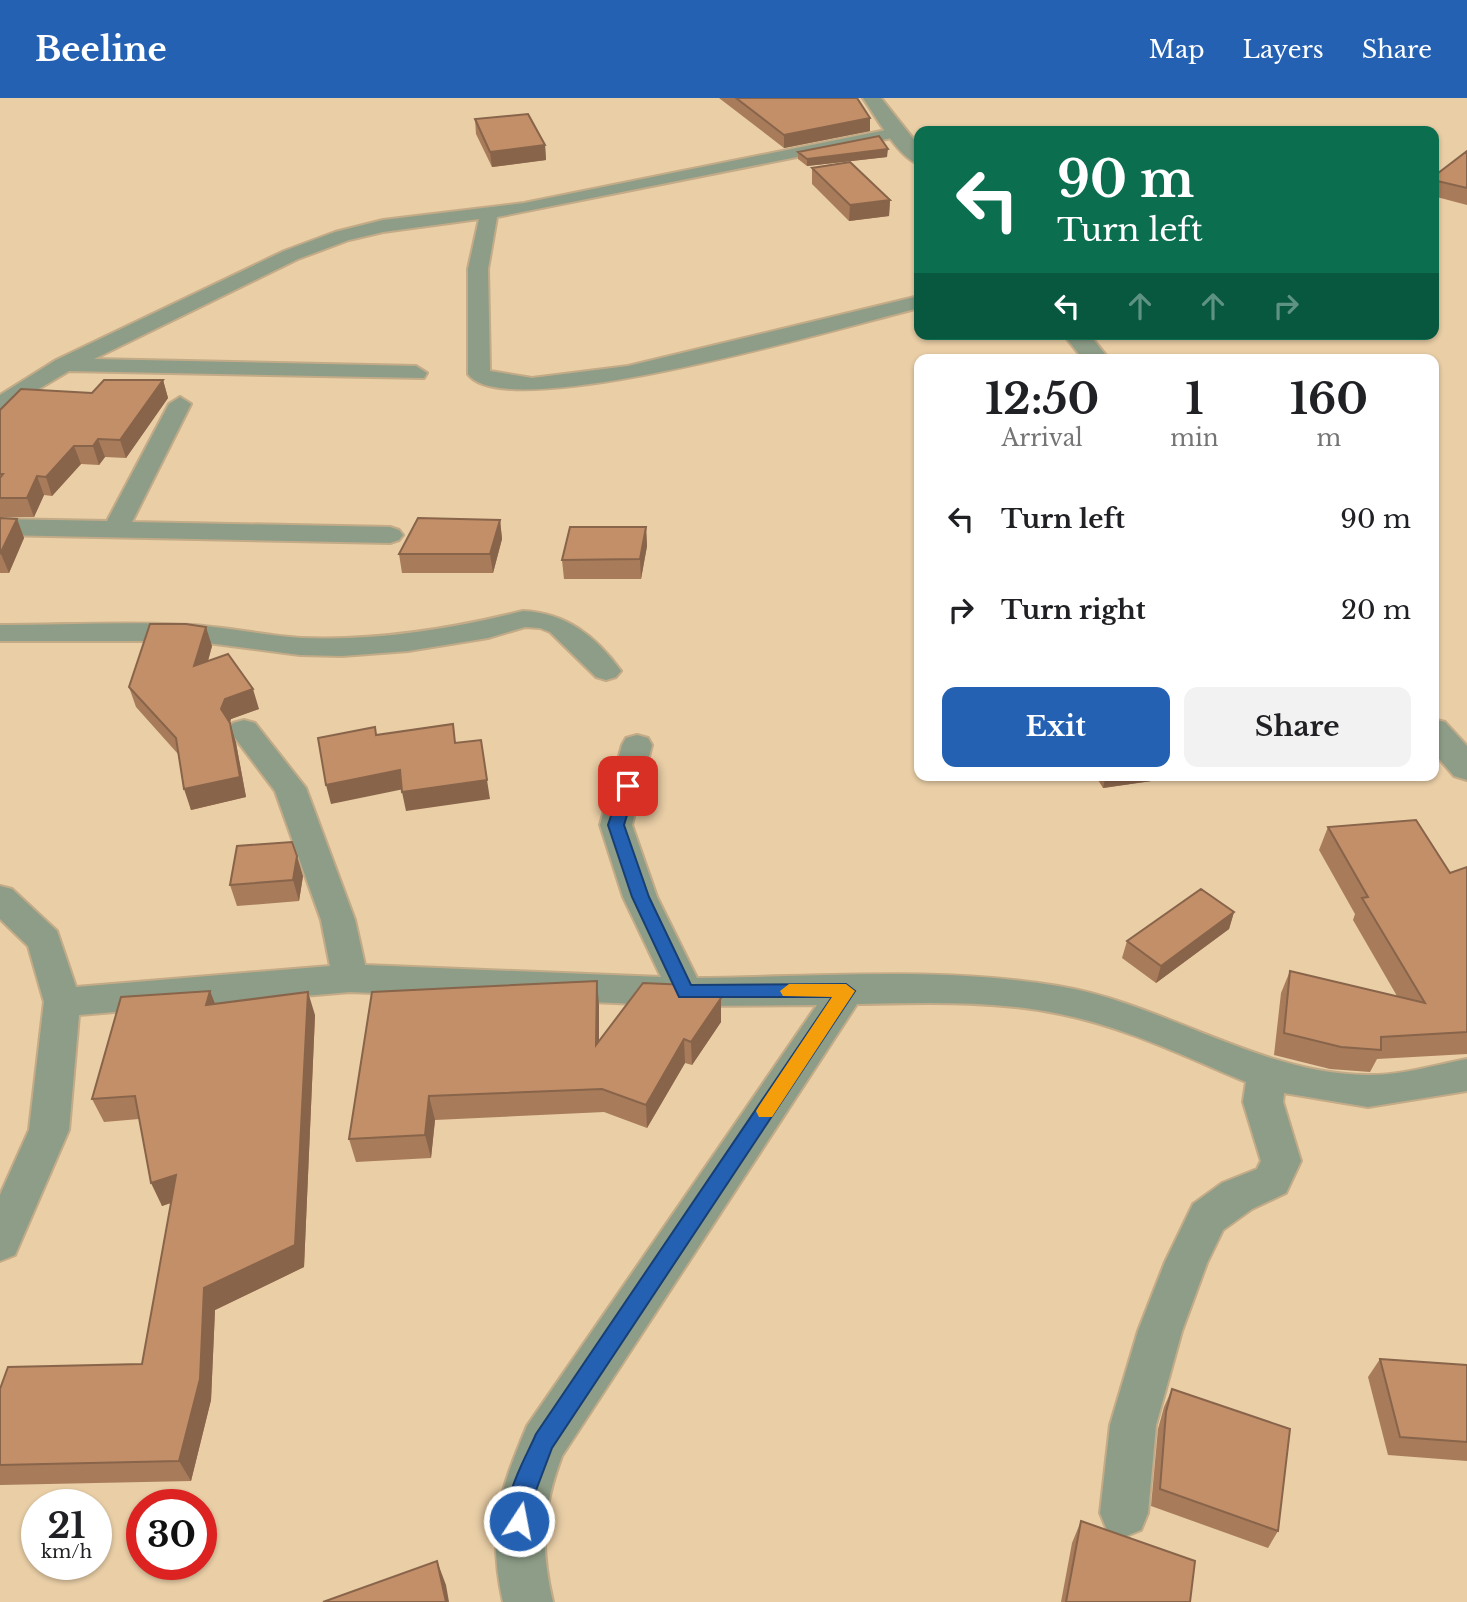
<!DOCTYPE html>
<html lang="en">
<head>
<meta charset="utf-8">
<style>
	body { margin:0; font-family:"Libre Baskerville",serif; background:#f2f2f2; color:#202124; height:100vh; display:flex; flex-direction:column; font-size:26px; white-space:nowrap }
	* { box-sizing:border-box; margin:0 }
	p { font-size:23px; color:#757577 }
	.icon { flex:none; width:38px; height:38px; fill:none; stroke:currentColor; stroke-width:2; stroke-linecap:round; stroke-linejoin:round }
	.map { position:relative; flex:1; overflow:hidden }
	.drawer { position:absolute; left:914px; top:256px; width:525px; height:427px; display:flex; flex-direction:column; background:#fff; border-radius:14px; box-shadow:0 2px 5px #0004 }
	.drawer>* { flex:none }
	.guide { position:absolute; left:914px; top:28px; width:525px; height:214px; border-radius:14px; box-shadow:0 2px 5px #0004; background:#0b6e4f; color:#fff; overflow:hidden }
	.speed { position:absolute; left:21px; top:1391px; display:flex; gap:14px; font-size:35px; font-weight:700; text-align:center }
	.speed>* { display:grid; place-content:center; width:91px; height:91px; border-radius:50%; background:#fff; box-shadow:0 2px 5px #0004; line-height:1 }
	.speed small { font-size:18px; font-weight:400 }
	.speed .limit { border:10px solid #d22; background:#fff; color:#111 }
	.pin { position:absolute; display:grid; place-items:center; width:60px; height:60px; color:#fff; margin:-30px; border-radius:14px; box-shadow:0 4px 10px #0006 }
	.me { position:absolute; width:77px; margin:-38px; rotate:11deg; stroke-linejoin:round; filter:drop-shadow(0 0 5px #0008) }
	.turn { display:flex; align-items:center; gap:24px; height:147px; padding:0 28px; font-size:32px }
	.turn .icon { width:91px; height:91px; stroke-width:2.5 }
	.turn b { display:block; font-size:49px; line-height:60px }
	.lanes { display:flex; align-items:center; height:66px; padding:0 28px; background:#0003; justify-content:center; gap:35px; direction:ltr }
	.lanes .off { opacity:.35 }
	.eta { display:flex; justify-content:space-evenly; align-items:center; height:119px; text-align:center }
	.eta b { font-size:42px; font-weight:700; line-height:49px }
	.action { display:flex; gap:14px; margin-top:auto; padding:14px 28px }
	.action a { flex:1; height:80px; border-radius:14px; background:#2461b3; color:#fff; font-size:28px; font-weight:700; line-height:80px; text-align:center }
	.action a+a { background:#f2f2f2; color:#202124 }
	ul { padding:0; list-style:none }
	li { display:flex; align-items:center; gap:21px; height:91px; padding:0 28px }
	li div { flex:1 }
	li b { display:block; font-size:26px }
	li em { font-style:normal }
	header { display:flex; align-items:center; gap:42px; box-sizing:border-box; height:98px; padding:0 35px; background:#2461b3; color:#fff }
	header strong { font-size:33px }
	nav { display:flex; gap:38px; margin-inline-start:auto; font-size:24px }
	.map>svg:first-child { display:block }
</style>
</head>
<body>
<header>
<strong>Beeline</strong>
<nav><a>Map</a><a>Layers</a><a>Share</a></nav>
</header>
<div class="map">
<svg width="1467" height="1504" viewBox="0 0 1467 1504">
	<rect width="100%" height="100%" fill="#e9cea6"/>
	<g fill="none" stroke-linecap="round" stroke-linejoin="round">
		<!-- minor casing -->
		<g stroke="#c3ab88" stroke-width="4">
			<path id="minor" d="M896,30l8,5 -2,3 -405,81 -9,52 2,102 42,7 96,-12 291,-70v12c-66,16 -414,120 -451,66v-105l11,-50 -96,13 -34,8 -51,19 -204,100 322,7 11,7 -3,5 -355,-7 -69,41v-17l56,-35 228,-109 51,-19 48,-12 141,-17z
				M180,299l11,7 -59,118 258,5 9,3 4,5 -4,5 -9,3 -390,-8v-16l107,2 62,-117z
				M523,513c43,2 73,25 98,60l-5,6 -10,3 -10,-3 -46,-45 -10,-4 -15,-1 -37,11 -80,13 -66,5 -42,-1 -108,-14h-192v-16c64,0 128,-4 191,0 38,2 74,11 111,13 75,3 149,-9 221,-27z
				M244,622l11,3 51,65 49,132 10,45 296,12 -38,-80 -23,-72 22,-80 4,-7 11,-3 11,3 4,7 -20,80 25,72 40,81c120,-1 242,-12 361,8 105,17 201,88 309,89 32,1 68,-10 100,-16v32l-99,16 -84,-14 -1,9 18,59 -15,32 -34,16 -29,21 -16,33 -25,68 -26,94 -8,88 -7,17 -17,7 -17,-7 -7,-17 10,-88 28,-94 27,-69 28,-58 29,-21 35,-14 4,-8 -18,-59 3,-20c-60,-25 -121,-55 -186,-68 -67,-14 -135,-11 -203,-10l-295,452c-20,54 -22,90 -9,146h-50c-16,-74 -4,-109 24,-176l290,-421 -131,1 -336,-14 -271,23 -10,115 -54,125 -15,6v-66l29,-65 15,-128 -16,-56 -28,-27v-33l12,3 45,42 19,56 254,-21 -9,-46 -46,-129 -46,-61 4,-7z"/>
		</g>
		<!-- tertiary casing -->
		<g stroke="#c3ab88" stroke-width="4">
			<path id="tertiary" d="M863,0h18l38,48v18c-20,-5 -44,-49 -56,-66z
				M1063,236h26l20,25h-26z
				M1433,621l12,3 22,24v34l-13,-4 -21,-24z"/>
		</g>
		<!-- minor -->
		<use href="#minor" fill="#8d9d87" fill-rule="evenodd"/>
		<!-- tertiary -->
		<use href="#tertiary" fill="#8d9d87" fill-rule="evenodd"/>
	</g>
	<!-- wall -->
	<path fill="#a87b5a" d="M719,0h138l13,20v13l-86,17z
		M475,21l70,26 1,15 -54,7 -16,-33z
		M1467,53v54l-34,-9v-19z
		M798,54l89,5 -80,9 -9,-7z
		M812,70l78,32 -1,16 -40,5 -37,-37z
		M163,282l5,18 -42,60 -21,-1 -6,8 -18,-1 -29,32 -8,-1 -10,22h-34v-107z
		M0,420l17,1 7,19 -15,35h-9z
		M500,422l2,19 -9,34h-91l-3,-19z
		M646,429l1,19 -6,33h-77l-2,-19z
		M212,548l-4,15 51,48 -28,10 -1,4 6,20 10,54 -55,13 -13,-56 -42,-47 -7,-20z
		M1095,677h78l-1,3 -69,10z
		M1328,729l122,46 17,-6v187l-90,5 -7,13 -40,-3 -56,-14 7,-62 9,-22 107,25 -44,-76 2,-6 -36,-64z
		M303,778l-4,25 -62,5 -7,-21z
		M1234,814l-5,17 -73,54 -34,-25 5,-17z
		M210,893l5,13 100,11 -11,252 -89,43 -4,90 -20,81 -191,4v-96l142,-25 29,-161 -9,3 -23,-87 -35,3 -12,-23z
		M721,900v24l-29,43 -7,-2 -38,65 -43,-16 -169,8 -4,38 -75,4 -7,-23 250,-134v37z
		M1380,1261l87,6v96l-79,-6 -20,-78z
		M1172,1291l106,142 -10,17 -117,-42 7,-77 6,-22z
		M1081,1423l109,81h-129l11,-59z"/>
	<!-- shaded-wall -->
	<path fill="#88644a" d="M870,20v13l-86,17v-13z
		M545,47l1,15 -54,7 -2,-15z
		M888,51l-1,8 -80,9v-7z
		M890,102l-1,16 -40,5 1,-16z
		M163,282l5,18 -42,60 -6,-18z
		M98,341l7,18 -6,8 -6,-19z
		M74,348l7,18 -29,32 -6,-19z
		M37,378l7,19 -10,22 -7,-19z
		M17,421l7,19 -15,35 -8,-19z
		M500,422l2,19 -9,34 -3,-19z
		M646,429l1,19 -6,33 -1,-20z
		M206,529l6,19 -11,40 -7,-20z
		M253,591l6,20 -28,10 -4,10 -6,-20 4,-10z
		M230,625l6,20 10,54 -55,13 -7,-21z
		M400,672l4,19 -73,15 -5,-19z
		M1106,677h67l-1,3 -69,10z
		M487,682l3,19 -84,12 -4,-19z
		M297,758l6,20 -4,25 -6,-21z
		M1234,814l-5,17 -73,54 5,-17z
		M597,883l2,24v63l-3,-23z
		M210,893l9,23 -13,-9z
		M308,894l7,23 -11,252 -89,43 -4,90 -20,81 -12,-20 25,-173z
		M721,900v24l-29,43 -1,-23z
		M684,941l1,24 -38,65 -1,-23z
		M429,998l6,24 -4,38 -6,-23z
		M176,1077l11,22 -25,9 -11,-23z
		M437,1463l9,24 3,17h-3z"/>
	<!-- building -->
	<path fill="#c38f69" stroke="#88644a" stroke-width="2" d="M736,0h121l13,20 -86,17z
		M528,16l17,31 -55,7 -15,-33z
		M879,38l9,13 -81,10 -9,-7z
		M1467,53v37l-34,-8v-3z
		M850,64l40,38 -40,5 -38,-37z
		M104,282h59l-43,60 -22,-1 -5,7h-19l-28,31 -9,-1 -10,22h-27v-20l3,-4h-3v-64l21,-21 71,4z
		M0,420l17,1 -17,35z
		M418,420l82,2 -10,34h-91z
		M570,429h76l-6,32 -78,1z
		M150,526h36l20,3 -12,39 34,-12 25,35 -28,10 -4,10 9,14 10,54 -56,12 -8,-51 -47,-51z
		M453,626l2,19 26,-3 6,40 -85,12 -2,-22 -74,15 -8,-47 57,-11 1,8z
		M1416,722l34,53 17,-6v165l-86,5v13l-40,-3 -57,-14 6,-62 135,32 -63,-105 6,-1 -40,-70z
		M292,744l5,14 -4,24 -63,5 7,-39z
		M1201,791l33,23 -73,54 -34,-25z
		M597,883l-1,64 47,-62 45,2 33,13 -30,44 -7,-3 -38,66 -44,-16 -173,7 -4,39 -76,4 23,-147z
		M210,893l-4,14 102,-13 -13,253 -91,43 -4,91 -21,82 -179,4v-76l8,-22 134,-3 34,-189 -25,8 -16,-87 -43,3 29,-102z
		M1380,1261l87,6v77l-67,-5z
		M1172,1291l118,40 -12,102 -118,-42 6,-77z
		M1081,1423l114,40 -5,41h-124z
		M437,1463l9,41h-123z"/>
	<!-- route -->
	<path fill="#2461b3" stroke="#173f74" stroke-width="2" d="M628,683l8,5 -12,39 25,72 42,88 155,-1 9,7 -303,457 -20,53 -4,28 -9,3 -8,-3c-12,-29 14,-69 25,-95l296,-437h-153l-47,-100 -24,-72 13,-39z"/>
	<!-- slow -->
	<path fill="#f59e0b" d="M789,886h57l9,7 -83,126h-13l-3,-6 3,-5 73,-109 -49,-1 -3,-5z"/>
</svg>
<div class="speed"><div>21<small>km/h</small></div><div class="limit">30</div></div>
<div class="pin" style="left:628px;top:688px;background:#d93025"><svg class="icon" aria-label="arrive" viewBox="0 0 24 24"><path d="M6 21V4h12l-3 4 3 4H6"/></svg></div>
<svg class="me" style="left:519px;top:1423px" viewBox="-20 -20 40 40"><circle r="17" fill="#2461b3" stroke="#fff" stroke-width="3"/><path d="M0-11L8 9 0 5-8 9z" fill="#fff"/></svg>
<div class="guide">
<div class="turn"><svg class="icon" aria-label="left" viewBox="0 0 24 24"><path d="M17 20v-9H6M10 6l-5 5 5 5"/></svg><div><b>90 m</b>Turn left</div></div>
<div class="lanes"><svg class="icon" aria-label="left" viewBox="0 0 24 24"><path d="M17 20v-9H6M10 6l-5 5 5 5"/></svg><svg class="icon off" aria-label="ahead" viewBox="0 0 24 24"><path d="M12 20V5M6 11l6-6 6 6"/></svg><svg class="icon off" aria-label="ahead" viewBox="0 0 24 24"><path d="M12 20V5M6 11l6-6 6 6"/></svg><svg class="icon off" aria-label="right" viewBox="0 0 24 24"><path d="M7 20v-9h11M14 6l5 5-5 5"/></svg></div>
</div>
<section class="drawer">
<div class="eta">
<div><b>12:50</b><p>Arrival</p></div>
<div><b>1</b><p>min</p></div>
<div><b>160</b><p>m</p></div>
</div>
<ul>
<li><svg class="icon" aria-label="left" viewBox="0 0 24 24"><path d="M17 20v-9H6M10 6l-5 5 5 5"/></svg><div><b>Turn left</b></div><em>90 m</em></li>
<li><svg class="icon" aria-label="right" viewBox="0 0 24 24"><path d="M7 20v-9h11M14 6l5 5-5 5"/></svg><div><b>Turn right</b></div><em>20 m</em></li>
</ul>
<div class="action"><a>Exit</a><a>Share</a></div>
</section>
</div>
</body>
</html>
